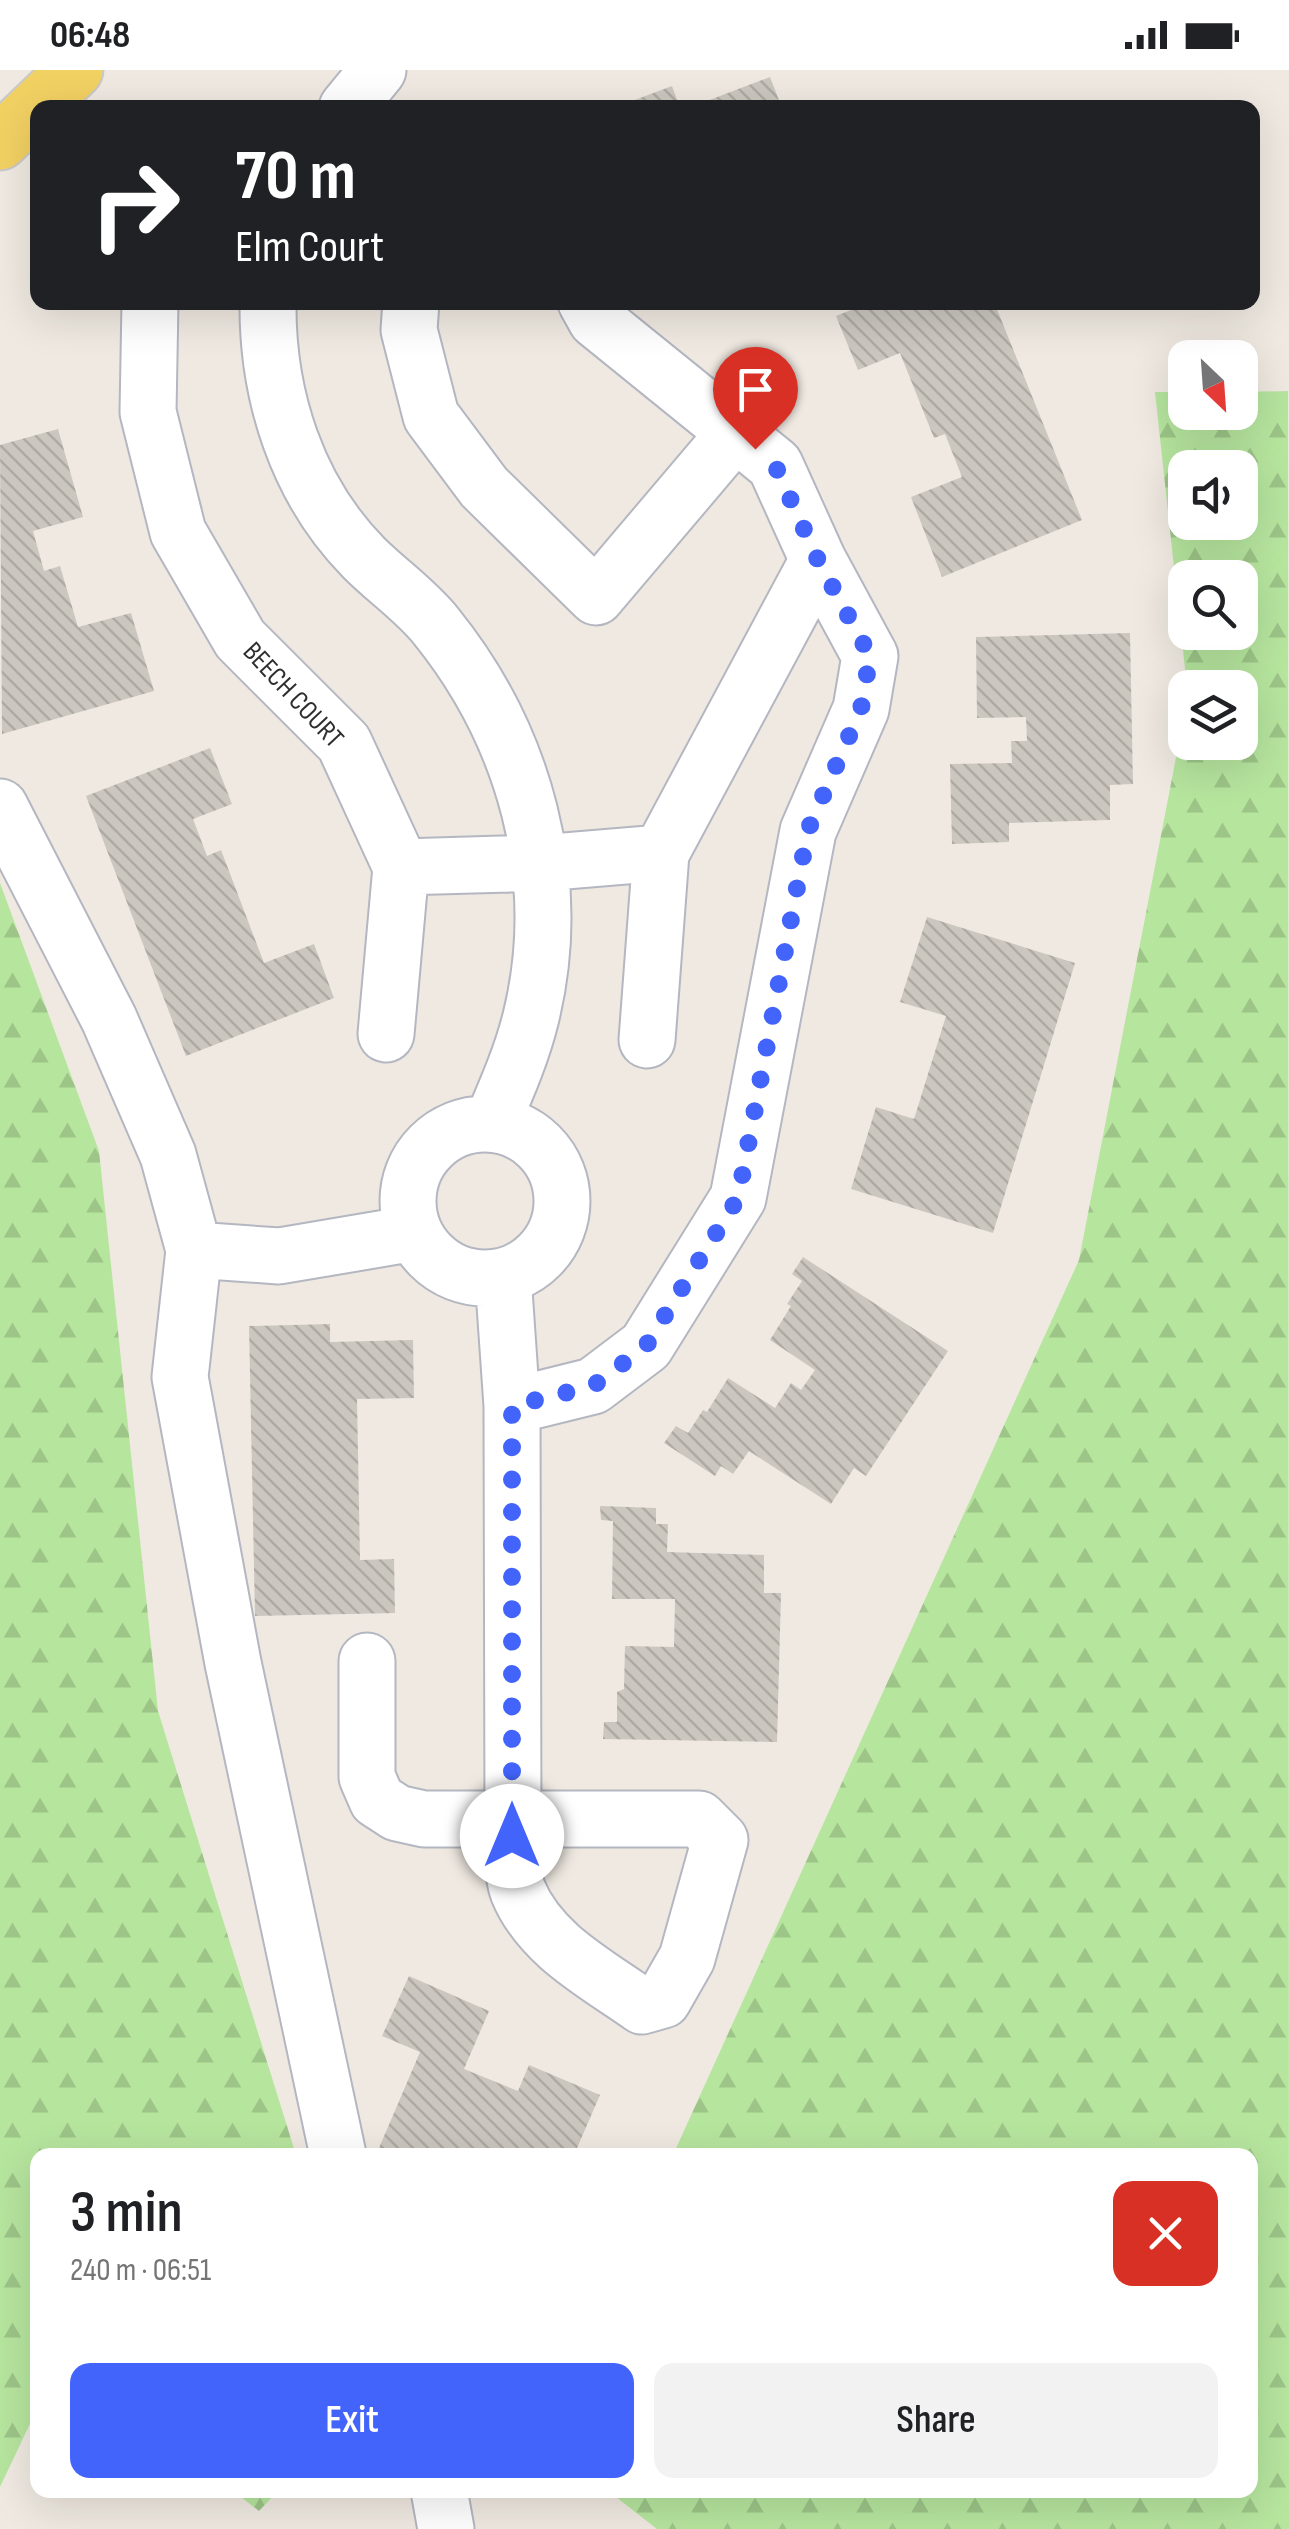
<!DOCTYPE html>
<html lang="en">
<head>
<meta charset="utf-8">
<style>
	body { margin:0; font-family:"Sofia Sans Condensed",sans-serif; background:#f2f2f2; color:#202124; height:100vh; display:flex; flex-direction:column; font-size:38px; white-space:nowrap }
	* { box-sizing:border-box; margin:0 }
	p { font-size:32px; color:#757577 }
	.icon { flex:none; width:55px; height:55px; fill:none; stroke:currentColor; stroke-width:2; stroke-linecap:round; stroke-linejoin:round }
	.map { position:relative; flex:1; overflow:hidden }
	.panel { position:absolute; left:30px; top:2078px; width:1228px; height:350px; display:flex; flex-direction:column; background:#fff; border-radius:20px; box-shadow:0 10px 40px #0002 }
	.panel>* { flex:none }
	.guide { position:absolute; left:30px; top:30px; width:1230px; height:210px; border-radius:20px; box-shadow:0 10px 40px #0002; background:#202124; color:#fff; overflow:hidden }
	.needle { width:65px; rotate:155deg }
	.tools { position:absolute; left:1168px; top:270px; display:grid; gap:20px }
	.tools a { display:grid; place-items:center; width:90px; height:90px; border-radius:20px; background:#fff; box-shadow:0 10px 40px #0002; font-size:50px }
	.pin { position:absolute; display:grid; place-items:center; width:85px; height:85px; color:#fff; margin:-102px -42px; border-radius:50% 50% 50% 0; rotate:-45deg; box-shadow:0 0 10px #0007 }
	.pin .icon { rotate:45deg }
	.me { position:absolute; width:110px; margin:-55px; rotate:0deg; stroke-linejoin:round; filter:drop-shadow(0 0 8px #0008) }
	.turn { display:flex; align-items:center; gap:35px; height:210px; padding:0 40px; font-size:45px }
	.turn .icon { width:130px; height:130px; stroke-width:2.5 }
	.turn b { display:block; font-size:70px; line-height:85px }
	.round { display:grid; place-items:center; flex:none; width:105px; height:105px; border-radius:20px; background:#f2f2f2 }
	.head { display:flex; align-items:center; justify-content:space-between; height:170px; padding:0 40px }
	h1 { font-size:60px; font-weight:600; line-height:75px }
	.button { display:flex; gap:20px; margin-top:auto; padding:20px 40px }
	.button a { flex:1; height:115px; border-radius:20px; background:#4264fb; color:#fff; font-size:40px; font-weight:600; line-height:115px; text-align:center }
	.button a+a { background:#f2f2f2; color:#202124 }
	.status { display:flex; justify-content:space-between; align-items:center; height:70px; padding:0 50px; background:#fff; direction:ltr }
	.status svg { height:28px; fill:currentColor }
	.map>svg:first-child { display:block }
</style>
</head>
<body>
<div class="status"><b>06:48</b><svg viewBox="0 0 49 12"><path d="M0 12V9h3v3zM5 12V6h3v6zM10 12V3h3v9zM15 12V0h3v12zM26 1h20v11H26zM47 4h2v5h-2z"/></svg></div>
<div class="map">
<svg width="1289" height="2459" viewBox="0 0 1289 2459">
	<defs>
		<pattern id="forest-firs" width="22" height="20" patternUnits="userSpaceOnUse" patternTransform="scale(2.5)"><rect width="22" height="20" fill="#b6e59e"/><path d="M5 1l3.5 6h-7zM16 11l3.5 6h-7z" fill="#9dc588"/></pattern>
		<pattern id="building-back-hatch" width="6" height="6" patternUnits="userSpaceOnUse" patternTransform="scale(2.5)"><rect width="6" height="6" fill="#cbc7bf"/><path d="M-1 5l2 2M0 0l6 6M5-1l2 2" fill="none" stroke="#afaba4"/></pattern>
	</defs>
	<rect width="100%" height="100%" fill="#efe9e1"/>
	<!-- forest -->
	<path fill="url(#forest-firs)" fill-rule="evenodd" d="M1288,321l1,2138h-632l-50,-39h643v-335h-577l406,-895 106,-549v31h55v-54l-53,-1 -32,-295h30v20h55v-20zM1185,398h55v54h-55zM1185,508h55v54h-55z
		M0,813l99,268 59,560 138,444h-258l-1,254 -37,78z
		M232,2420h47l-20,21z"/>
	<!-- building -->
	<path fill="url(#building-back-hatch)" d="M770,7l12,31h-91v-1z
		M672,16l8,22h-64v-1z
		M871,232h123l88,218 -140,57 -31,-80 51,-20 -17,-43 -11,4 -34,-85 -42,17 -22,-54z
		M58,359l25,88 -50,14 11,40 16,-5 18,61 53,-14 23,78 -152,43 -2,-289z
		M1130,563l3,151 -23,1v35l-101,3v19l-57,2 -2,-80 62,-1 -1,-22h16l-1,-24 -49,1 -1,-81z
		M210,678l22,56 -39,15 14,37 14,-6 43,113 50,-19 20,54 -148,58 -100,-260z
		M927,847l148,46 -82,270 -142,-44 25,-82 38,12 32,-103 -46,-14z
		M803,1187l145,94 -82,125 -12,-8 -23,36 -82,-53 -16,23 -12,-8 -6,10 -51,-33 12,-17 12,7 15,-23 4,2 21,-34 47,30 16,-25 10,7 14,-20 -45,-30 21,-34 -4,-2 15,-23 -10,-7z
		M330,1254v18l83,-2 1,58 -57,1 3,161 34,-1 1,54 -140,3 -6,-290z
		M600,1436l56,2v16h12l-1,28 97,3v38h17l-4,149 -174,-3 1,-17h13v-30l7,-3 1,-43 49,1 1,-48h-63l1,-78 -12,-1z
		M409,1906l80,35 -25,58 54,22 11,-26 71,30 -26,60h-198l44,-103 -38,-16z"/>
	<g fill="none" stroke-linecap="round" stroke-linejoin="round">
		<!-- minor casing -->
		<g stroke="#b4b7c1" stroke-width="59">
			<path id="minor" d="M347,38l31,-38
				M150,232l-2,110 30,120 62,107 104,104 57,124 -15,167
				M268,232c-1,94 29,188 96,256 24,24 51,42 72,68 88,109 129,252 95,391 -9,37 -24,71 -39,106
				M411,232l-2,28 22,86 53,71 112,110 139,-164
				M0,737l109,212 59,136 26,95 -14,127 53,286 105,492
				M401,797l140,-4 120,-10
				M647,970l14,-187 157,-293
				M408 1131a77 77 0 1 1 154 0a77 77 0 1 1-154 0Z
				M194,1180l85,6 136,-23
				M512,1336l81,-20 53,-40 92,-148 70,-367 53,-122 9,-53 -52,-96 -43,-95 -179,-145 -10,-18
				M367,1591v116l10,23 20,13 27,6h275l21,21 -33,118 -24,42 -21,6c-45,-32 -102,-61 -124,-115 -7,-19 -6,-50 -5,-70l-1,-415 -9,-130
				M439,2420l7,39"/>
		</g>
		<!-- major casing -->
		<g stroke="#c9c9c9" stroke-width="59">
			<path id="major" d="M0,72l75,-72"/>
		</g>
		<!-- minor -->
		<use href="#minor" stroke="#fff" stroke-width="55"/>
		<!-- major -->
		<use href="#major" stroke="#f2d163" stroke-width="55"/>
	</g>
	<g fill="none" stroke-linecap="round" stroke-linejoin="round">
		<!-- route -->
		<path stroke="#4264fb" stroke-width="18" stroke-dasharray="0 32.4" d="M512,1766v-430l81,-20 53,-40 92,-148 70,-368 53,-121 9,-53 -52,-96 -43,-95 -20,-16"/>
	</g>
	<g text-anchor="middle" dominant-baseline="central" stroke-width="8" stroke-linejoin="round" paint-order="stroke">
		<!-- street labels -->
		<g font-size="28" fill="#2e2e2e" stroke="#fff">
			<text transform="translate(293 625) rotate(47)">BEECH COURT</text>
		</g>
	</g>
</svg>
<div class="tools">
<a><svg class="needle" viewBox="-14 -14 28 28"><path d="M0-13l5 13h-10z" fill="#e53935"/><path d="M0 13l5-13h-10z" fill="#757577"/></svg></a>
<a><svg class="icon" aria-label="sound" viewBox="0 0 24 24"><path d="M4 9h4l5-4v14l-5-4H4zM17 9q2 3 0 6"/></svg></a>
<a><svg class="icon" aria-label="search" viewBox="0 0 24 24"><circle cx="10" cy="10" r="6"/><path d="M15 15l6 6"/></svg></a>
<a><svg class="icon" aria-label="layers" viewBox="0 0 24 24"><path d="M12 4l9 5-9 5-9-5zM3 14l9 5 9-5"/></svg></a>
</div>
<div class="pin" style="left:755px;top:379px;background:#d93025"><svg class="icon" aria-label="arrive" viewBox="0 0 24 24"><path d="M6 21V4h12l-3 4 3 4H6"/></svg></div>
<svg class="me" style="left:512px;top:1766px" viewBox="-20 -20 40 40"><circle r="19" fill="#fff"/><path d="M0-13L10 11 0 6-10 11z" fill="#4264fb"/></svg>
<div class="guide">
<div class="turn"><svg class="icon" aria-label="right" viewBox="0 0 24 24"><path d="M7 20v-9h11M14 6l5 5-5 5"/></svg><div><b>70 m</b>Elm Court</div></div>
</div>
<section class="panel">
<div class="head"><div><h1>3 min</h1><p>240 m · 06:51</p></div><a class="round" style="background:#d93025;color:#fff"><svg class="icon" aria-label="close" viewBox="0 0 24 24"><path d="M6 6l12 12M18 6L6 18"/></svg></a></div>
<div class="button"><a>Exit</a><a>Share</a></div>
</section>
</div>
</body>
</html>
